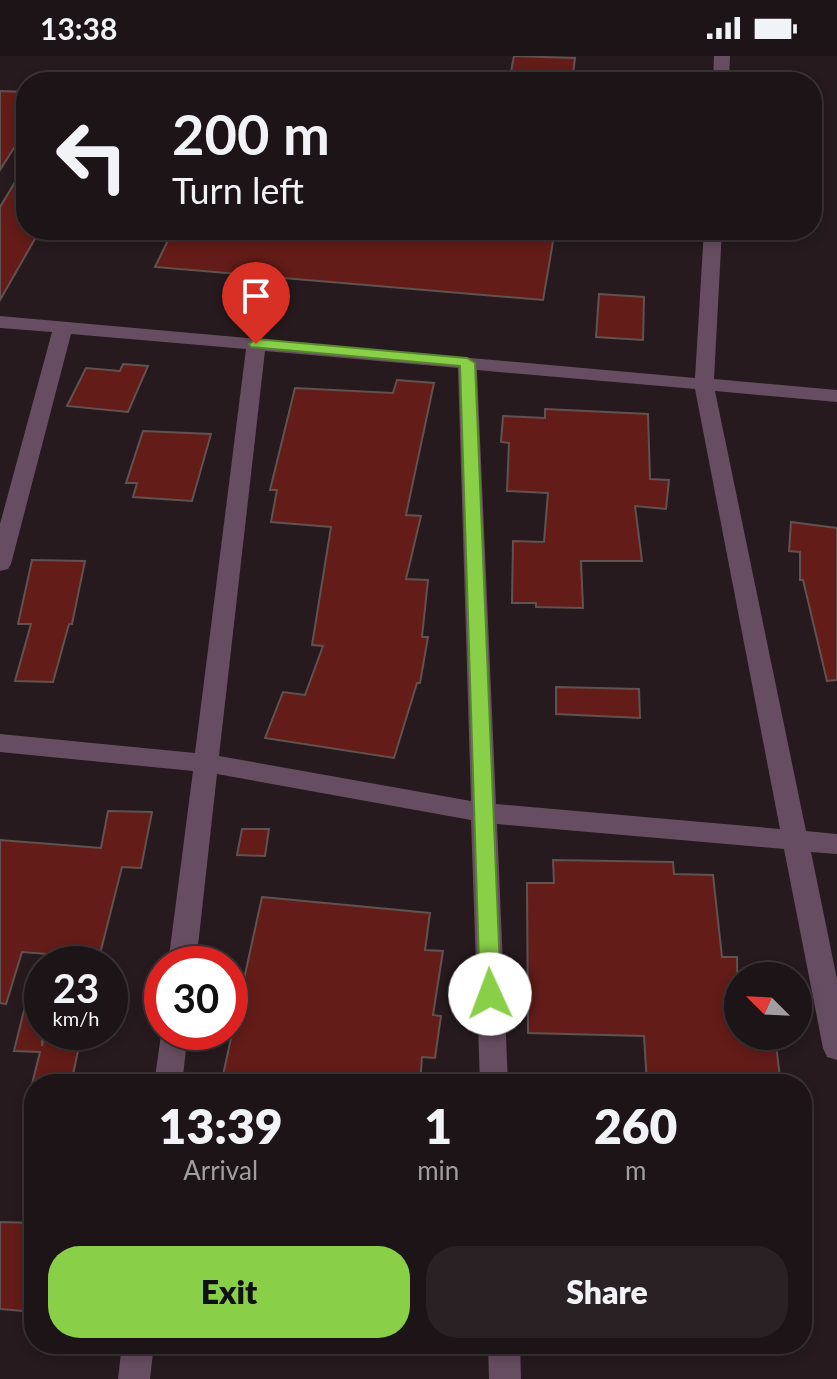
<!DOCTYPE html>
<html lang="en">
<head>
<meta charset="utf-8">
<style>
	body { margin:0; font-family:Lato,sans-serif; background:#292123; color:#f1f3f6; height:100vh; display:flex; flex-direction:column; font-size:30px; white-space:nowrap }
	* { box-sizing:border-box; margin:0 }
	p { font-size:26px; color:#a09ea1 }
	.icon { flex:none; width:44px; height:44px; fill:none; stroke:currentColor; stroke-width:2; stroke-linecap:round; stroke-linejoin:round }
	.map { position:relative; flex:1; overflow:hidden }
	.details { position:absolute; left:24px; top:1018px; width:788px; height:280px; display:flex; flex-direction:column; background:#1c1416; border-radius:32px; box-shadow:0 4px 12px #0003,0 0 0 2px #3a3335 }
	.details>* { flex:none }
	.hud { position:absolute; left:16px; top:16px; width:806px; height:168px; border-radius:32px; box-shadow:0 4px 12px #0003,0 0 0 2px #3a3335; background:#1c1416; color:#f1f3f6; overflow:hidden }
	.needle { width:52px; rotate:294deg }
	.controls { position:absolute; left:724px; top:906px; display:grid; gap:16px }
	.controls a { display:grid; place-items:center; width:88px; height:88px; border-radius:50%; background:#1c1416; box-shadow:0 4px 12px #0003,0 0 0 2px #3a3335; font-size:40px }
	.speed { position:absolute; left:24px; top:890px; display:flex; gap:16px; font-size:40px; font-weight:700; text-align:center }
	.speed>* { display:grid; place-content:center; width:104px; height:104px; border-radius:50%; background:#1c1416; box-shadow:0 4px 12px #0003,0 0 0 2px #3a3335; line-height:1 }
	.speed small { font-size:20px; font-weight:400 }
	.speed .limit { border:12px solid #d22; background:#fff; color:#111 }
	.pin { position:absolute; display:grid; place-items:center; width:68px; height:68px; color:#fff; margin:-82px -34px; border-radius:50% 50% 50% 0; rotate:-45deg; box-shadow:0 0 8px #0007 }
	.pin .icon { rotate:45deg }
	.me { position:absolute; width:88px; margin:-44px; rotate:358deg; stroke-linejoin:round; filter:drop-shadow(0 0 6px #0008) }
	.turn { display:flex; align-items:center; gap:28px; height:168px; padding:0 24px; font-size:36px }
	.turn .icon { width:104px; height:104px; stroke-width:2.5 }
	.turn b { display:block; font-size:56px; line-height:68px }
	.eta { display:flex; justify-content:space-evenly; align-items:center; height:136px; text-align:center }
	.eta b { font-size:48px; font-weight:800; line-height:56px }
	.action { display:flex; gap:16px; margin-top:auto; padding:16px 24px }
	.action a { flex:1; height:92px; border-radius:32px; background:#89cf48; color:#111; font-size:32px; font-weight:800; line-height:92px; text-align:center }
	.action a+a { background:#292123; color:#f1f3f6 }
	.status { display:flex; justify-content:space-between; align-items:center; height:56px; padding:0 40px; background:#1c1416; direction:ltr }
	.status svg { height:22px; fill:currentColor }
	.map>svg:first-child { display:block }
</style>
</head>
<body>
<div class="status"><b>13:38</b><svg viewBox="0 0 49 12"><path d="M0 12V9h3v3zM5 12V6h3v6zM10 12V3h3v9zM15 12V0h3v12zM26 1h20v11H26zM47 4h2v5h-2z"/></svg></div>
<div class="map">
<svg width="837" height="1323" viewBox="0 0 837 1323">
	<rect width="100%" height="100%" fill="#261a1e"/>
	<!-- building -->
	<path fill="#631c18" stroke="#605250" stroke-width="2" d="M514,0l61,2 -3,24h-63z
		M0,35l26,1v37l-26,41z
		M26,108v66h14l-40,70v-93z
		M173,174h382l-12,70 -388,-33z
		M599,238l45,3 -1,43 -47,-3z
		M123,308l25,2 -20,46 -61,-6 19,-38 34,3z
		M397,324l37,3 -28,132 15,1 -15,63 22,1 -6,57h6l-8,46h-3l-23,75 -129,-20 18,-46 22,3 18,-49 -11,-1 19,-118 -60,-5 6,-32h-7l25,-102 98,5z
		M545,353l103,5 2,65 19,1 -3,29 -31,-3 7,55h-61l2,47 -47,-1v-4h-24l1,-62 31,1 4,-49 -41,-2 2,-48 -8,-1 2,-26 42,2z
		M143,375l68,3 -19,67 -59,-4 4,-14h-11z
		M791,466l46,6v152l-10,1 -24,-101h-3v-28l-11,-1z
		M32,504l53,1 -13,63h-3l-16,58 -38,-1 16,-57h-13z
		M556,631l83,2 1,29 -84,-4z
		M108,755l44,1 -11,56 -19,-1 -23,91 -77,-6 -16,52 -6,-1v-163l101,8z
		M242,773h27l-4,27 -28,-1z
		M553,804l120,2 1,12 39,1 9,82h15l1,79h8v8l30,1 4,32 -44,-1v6l-27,-1v3h-62l-3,-48 -116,-3 -1,-150h27z
		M262,841l168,16 -5,37 18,1 -10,64 8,1 -6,42 -13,-1 -2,27h-199z
		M32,922l10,2v66l4,-14h36l-11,52h-39l8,-32 -26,-1z
		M0,1166l34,1v89l-34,-3z"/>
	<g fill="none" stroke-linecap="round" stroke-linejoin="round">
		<!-- minor -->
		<path fill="#674d61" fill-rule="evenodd" d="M714,0h16l-1,26h-16z
			M704,174h18l-8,149 123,11v12l-122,-11 91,440 31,3v20l-26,-2 26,127v81l-10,-3 -4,-9 -39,-199 -287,-25 11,260h-28l-9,-264 -254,-46 -21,190h-28l25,-193 -193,-19v-18l195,19 51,-404 -175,-15 -60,230 -3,5 -8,2v-47l52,-192 -52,-4v-12l695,62zM265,295l193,17 13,433 -252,-45zM477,314l218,19 85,440 -284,-25z
			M162,972v4h26l-6,52h-28z
			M122,1288h32l-4,35h-32z
			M488,1288h32l1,35h-32z"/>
	</g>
	<!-- route -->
	<path fill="#89cf48" stroke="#59872f" stroke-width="2" d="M256,283l211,19 8,5 26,631 -3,6 -8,2 -7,-2 -3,-6 -20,-628 -209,-19 -2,-3z"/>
</svg>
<div class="controls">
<a><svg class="needle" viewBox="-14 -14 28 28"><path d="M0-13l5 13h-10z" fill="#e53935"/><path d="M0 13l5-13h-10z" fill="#a09ea1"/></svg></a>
</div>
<div class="speed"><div>23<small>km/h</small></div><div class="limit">30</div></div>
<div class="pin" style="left:256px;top:288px;background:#d93025"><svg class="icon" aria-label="arrive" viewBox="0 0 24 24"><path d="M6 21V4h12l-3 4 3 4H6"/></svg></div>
<svg class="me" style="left:490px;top:938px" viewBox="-20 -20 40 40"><circle r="19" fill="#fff"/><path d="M0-13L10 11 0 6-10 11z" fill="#89cf48"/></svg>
<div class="hud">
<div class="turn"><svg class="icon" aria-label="left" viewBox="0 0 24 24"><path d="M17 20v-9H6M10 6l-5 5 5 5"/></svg><div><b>200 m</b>Turn left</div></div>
</div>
<section class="details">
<div class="eta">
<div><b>13:39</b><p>Arrival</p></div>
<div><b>1</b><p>min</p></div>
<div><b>260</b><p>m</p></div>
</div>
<div class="action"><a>Exit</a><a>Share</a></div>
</section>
</div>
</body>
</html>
